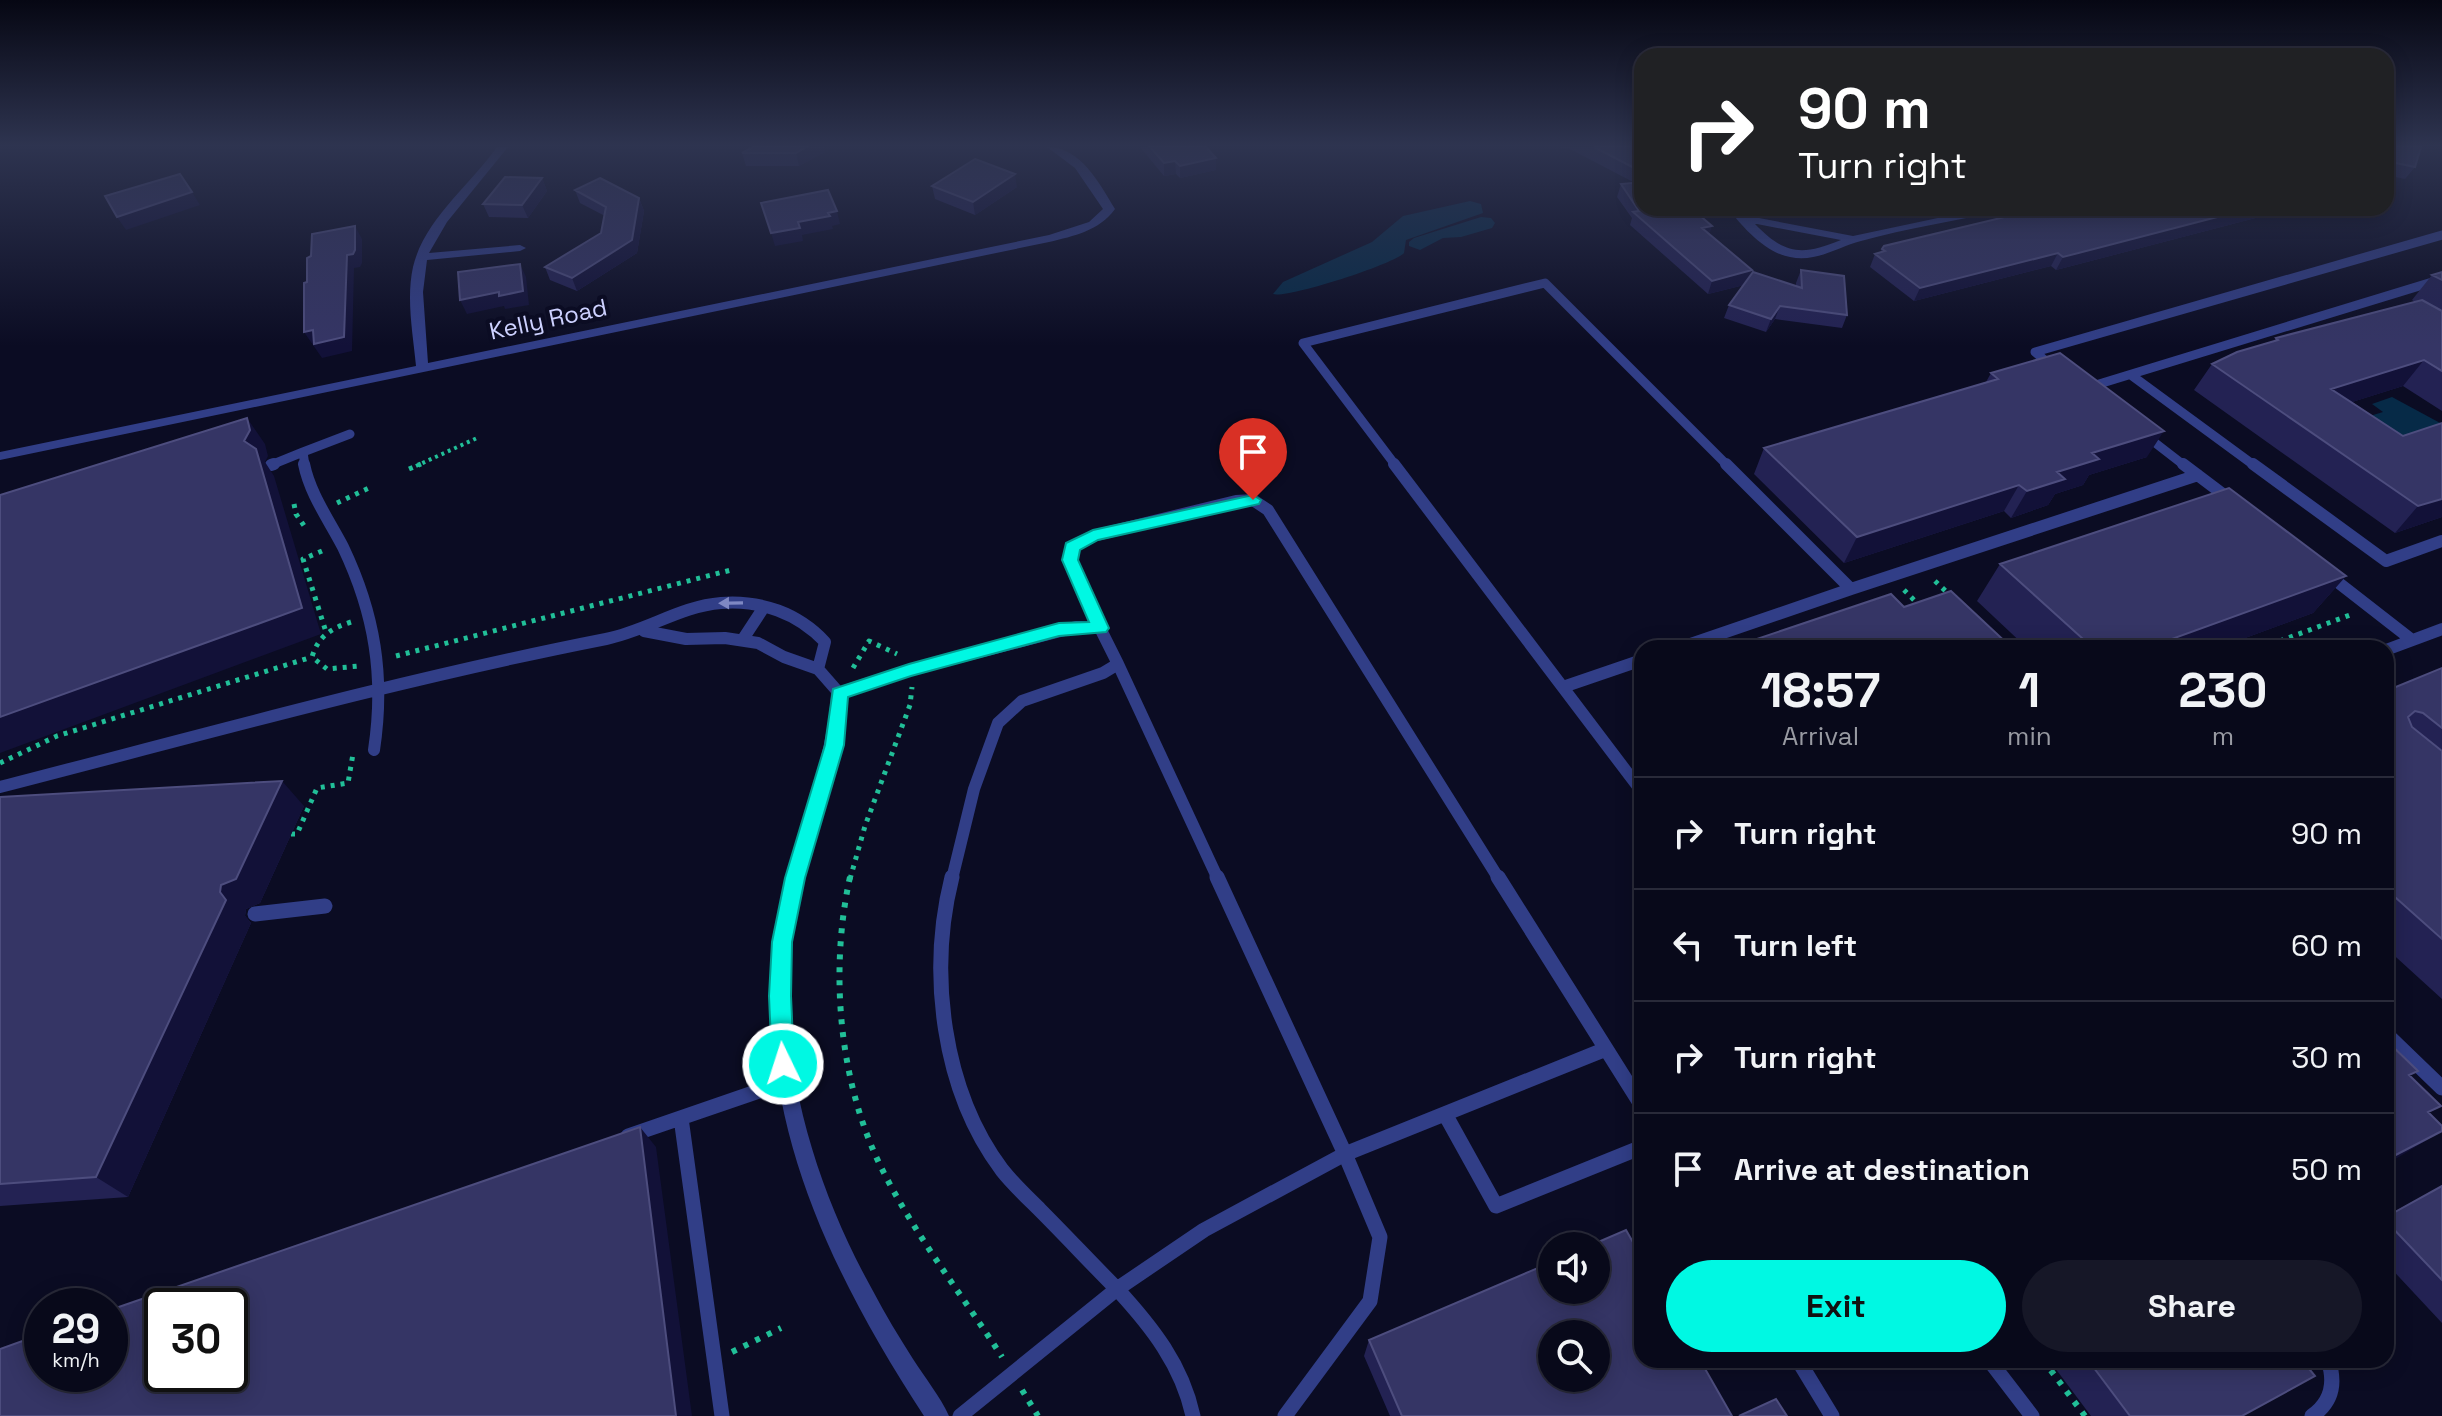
<!DOCTYPE html>
<html lang="en">
<head>
<meta charset="utf-8">
<style>
	body { margin:0; font-family:"Space Grotesk",sans-serif; background:#161727; color:#f1f3f6; height:100vh; display:flex; flex-direction:column; font-size:30px; white-space:nowrap }
	* { box-sizing:border-box; margin:0 }
	p { font-size:26px; color:#989aa2 }
	.icon { flex:none; width:44px; height:44px; fill:none; stroke:currentColor; stroke-width:2; stroke-linecap:round; stroke-linejoin:round }
	.map { position:relative; flex:1; overflow:hidden }
	.side { position:absolute; left:1634px; top:640px; width:760px; height:728px; display:flex; flex-direction:column; background:#08091a; border-radius:24px; box-shadow:0 4px 20px #0003,0 0 0 2px #292a39 }
	.side>* { flex:none }
	.hud { position:absolute; left:1634px; top:48px; width:760px; height:168px; border-radius:24px; box-shadow:0 4px 20px #0003,0 0 0 2px #292a39; background:#202124; color:#fff; overflow:hidden }
	.controls { position:absolute; left:1538px; top:1232px; display:grid; gap:16px }
	.controls a { display:grid; place-items:center; width:72px; height:72px; border-radius:50%; background:#08091a; box-shadow:0 4px 20px #0003,0 0 0 2px #292a39; font-size:40px }
	.speed { position:absolute; left:24px; top:1288px; display:flex; gap:16px; font-size:40px; font-weight:700; text-align:center }
	.speed>* { display:grid; place-content:center; width:104px; height:104px; border-radius:50%; background:#08091a; box-shadow:0 4px 20px #0003,0 0 0 2px #292a39; line-height:1 }
	.speed small { font-size:20px; font-weight:400 }
	.speed .limit { border:4px solid #111; border-radius:12px; background:#fff; color:#111 }
	.pin { position:absolute; display:grid; place-items:center; width:68px; height:68px; color:#fff; margin:-82px -34px; border-radius:50% 50% 50% 0; rotate:-45deg; box-shadow:0 0 8px #0007 }
	.pin .icon { rotate:45deg }
	.me { position:absolute; width:88px; margin:-44px; rotate:356deg; stroke-linejoin:round; filter:drop-shadow(0 0 6px #0008) }
	.turn { display:flex; align-items:center; gap:28px; height:168px; padding:0 32px; font-size:36px }
	.turn .icon { width:104px; height:104px; stroke-width:2.5 }
	.turn b { display:block; font-size:56px; line-height:68px }
	.eta { display:flex; justify-content:space-evenly; align-items:center; height:136px; text-align:center }
	.eta b { font-size:48px; font-weight:700; line-height:56px }
	.primary-button { display:flex; gap:16px; margin-top:auto; padding:16px 32px }
	.primary-button a { flex:1; height:92px; border-radius:48px; background:#00f8e3; color:#111; font-size:32px; font-weight:700; line-height:92px; text-align:center }
	.primary-button a+a { background:#161727; color:#f1f3f6 }
	ul { padding:0; list-style:none }
	li { display:flex; align-items:center; gap:24px; height:112px; padding:0 32px; border-top:2px solid #292a39 }
	li div { flex:1 }
	li b { display:block; font-size:30px }
	li em { font-style:normal }
	.map>svg:first-child { display:block }
</style>
</head>
<body>
<div class="map">
<svg width="2442" height="1416" viewBox="0 0 2442 1416">
	<rect width="100%" height="100%" fill="#0b0c23"/>
	<!-- water -->
	<path fill="#062a47" d="M1470,201l11,3 2,9 -77,27 -2,13c-12,12 -118,46 -131,41l10,-12 89,-40 31,-26z
		M1481,217l10,1 4,5 -3,5 -31,9 -18,1 -23,12 -11,-4v-4l5,-4z
		M2392,397l50,27 -45,15 -37,-20 23,-7 -11,-8z"/>
	<g fill="none" stroke-linecap="round" stroke-linejoin="round">
		<!-- path-far2 -->
		<path stroke="#21bf98" stroke-width="4" stroke-dasharray="3 4" stroke-linecap="butt" d="M416,466l61,-28"/>
		<!-- path-far1 -->
		<path stroke="#21bf98" stroke-width="5" stroke-dasharray="4 6" stroke-linecap="butt" d="M409,469l12,-5
			M337,503l32,-15
			M294,504l2,10 11,16
			M322,551l-19,8 23,73
			M1935,581l16,15
			M1904,590l16,16
			M351,622c-19,6 -33,14 -39,35l15,12 32,-3
			M2261,648l89,-33
			M396,656l335,-86
			M853,668l16,-27 28,13
			M0,763l57,-27 255,-79
			M291,834h6l20,-46 31,-5 5,-29
			M850,879l15,-53 45,-121 2,-18"/>
		<!-- path -->
		<path stroke="#21bf98" stroke-width="6" stroke-dasharray="5 8" stroke-linecap="butt" d="M850,877c-21,95 -11,209 34,296 33,65 79,123 118,184
			M732,1352l49,-24
			M2043,1360l42,56
			M1022,1390l16,26"/>
		<!-- lane-far2 -->
		<path stroke="#313e87" stroke-width="9" d="M2053,367l-18,-15 407,-117
			M2131,375l124,91
			M2086,388l356,-109
			M2145,435l40,31
			M271,465l32,-13
			M305,466l-2,-14 47,-18
			M1396,466l-93,-123 242,-60 183,183"/>
		<!-- lane-far1 -->
		<path stroke="#313e87" stroke-width="12" d="M304,464c6,30 25,56 39,83 32,67 42,130 31,203
			M1394,464l248,328
			M1726,464l125,125 347,-114
			M2183,464l49,37
			M2253,464l133,97 56,-20
			M271,465l3,-1
			M2326,573l86,67
			M1100,628l-30,-68 2,-13 21,-11 143,-35 17,-1 15,10 231,369
			M644,631l42,8 39,-1 33,5 26,14 34,12 21,24 70,-23 167,-43 24,1 18,36 -15,9 -81,28 -24,22 -24,66 -22,90
			M743,639l21,-32
			M1679,648l172,-59
			M2386,650l56,-21
			M1118,664l100,215
			M1563,687l79,-27
			M0,787c202,-52 402,-108 606,-148 40,-8 75,-33 115,-36 40,-3 77,10 104,39l-7,27"/>
		<!-- lane -->
		<path stroke="#313e87" stroke-width="15" d="M952,877c-24,95 -10,213 50,293 11,14 25,27 38,40 26,26 51,53 77,79l-157,127
			M1498,877l144,229
			M255,914l70,-8
			M2386,1034l56,54
			M1445,1114l51,92 146,-59
			M681,1118l41,298
			M628,1136l157,-54
			M1798,1360l34,56
			M1989,1360l43,56
			M1193,1416c-11,-51 -41,-89 -76,-127l87,-59 141,-76 -128,-277
			M1285,1416l85,-115 10,-64 -35,-83 261,-105
			M2312,1416c20,-14 24,-33 16,-56"/>
		<!-- street -->
		<path fill="#313e87" fill-rule="evenodd" d="M497,147h11l-61,75 -18,31 91,-8 6,3 -6,3 -93,9 -4,32 5,71 621,-128 40,-13 14,-13 -28,-41 -28,-21c34,0 52,36 68,62 -16,22 -41,27 -66,33l-1049,218v-8l416,-86c-3,-32 -10,-67 -3,-99 11,-47 57,-82 84,-120z
			M1728,208h12l3,5 16,5 94,18 132,-28h22l-6,3c-46,10 -94,17 -140,30 -23,6 -46,22 -71,16 -24,-4 -48,-30 -62,-49zM1755,224h2l84,16c-39,16 -56,15 -86,-16z
			M839,687l8,6c-3,65 -27,121 -43,183 -7,29 -11,60 -14,90 -11,108 31,232 83,325 12,23 26,46 40,68 12,19 27,37 36,57h-25c-103,-158 -181,-325 -143,-517 14,-72 46,-132 50,-206z"/>
	</g>
	<!-- wall -->
	<path fill="#232253" d="M1140,147h66l10,23 -36,8 -4,-4 -12,2z
		M1559,147h83v61l68,26 40,42 46,11v-4l5,-13 46,45 -5,13 -67,-9 -9,13 -42,-14 5,-13 15,-20 -36,9 -78,-69 2,-7 -15,-21 4,-13 14,-1 -65,-34z
		M2386,147l29,20 -10,12 -19,-4z
		M825,152l-26,14h-53l-4,-13z
		M542,178l5,13 -19,27 -39,-1 -6,-13z
		M932,186l85,1 -42,28 -40,-16z
		M575,190l64,8 5,13 -7,42 -60,38 -27,-11 -5,-13 56,-34 4,-17 -25,-13z
		M1781,208h28l-3,10 -24,-2z
		M2294,208l-238,62 -5,-4 -137,35 -44,-34 5,-13 5,-1 2,-4 181,-40z
		M2442,272v139l-39,-25 -51,16 51,34 39,-13v94l-47,16 -201,-143 18,-26 62,-23 2,-3 139,-36 -3,-2 20,-25z
		M1991,373l156,84 -58,18 -6,10 -28,9 -7,11 -37,13 -7,-7 -160,52 -90,-89 10,-26 222,-66z
		M2000,564l346,12 -33,37 -95,35h-191l-50,-47z
		M2442,668v331l-56,-51v-257z
		M0,797l304,9 -44,97 -14,6 -1,7 6,7 -123,274 -128,9z
		M2442,1186v137l-56,-60v-47z
		M1369,1340l363,76h-342l-26,-60z
		M2049,1360h253l-60,56h-151z"/>
	<!-- shaded-wall -->
	<path fill="#121138" d="M806,147h18l1,5 -26,14 -3,-13z
		M1216,158v12l-36,8v-12z
		M1175,161l1,13 -12,2v-13z
		M1015,174l2,13 -42,28 -2,-13z
		M542,178l5,13 -19,27 -6,-13z
		M192,192l8,13 -74,25 -9,-13z
		M639,198l5,13 -7,42 -60,38 -5,-13z
		M2252,208h42l-238,62 7,-13z
		M837,211l3,13 -8,2 1,3 -31,6 1,6 -28,5 -4,-13 27,-11z
		M355,226l7,13v24l-2,4 -6,1 -2,83 -30,7 -18,-26 43,-77z
		M1712,226l-4,13 -6,-11z
		M2058,253l-7,13 -137,35 6,-13z
		M520,264l6,13 3,28 -24,4 -1,-3 -37,8 -7,-14z
		M1752,270l-4,14 -40,10 4,-13z
		M1780,306l-5,13 -9,13 5,-13z
		M2424,360l-21,26 -92,29 20,-26z
		M247,418l18,26 3,12 -3,6 9,14 47,158 -321,119v-36l244,-276z
		M2164,431l-17,26 -58,18 -6,10 -28,9 -7,11 -37,13 16,-27 30,-19 35,-19z
		M2019,485l-15,26 -160,52 13,-26z
		M2442,499v18l-47,16 23,-27z
		M2346,576l-33,37 -95,35h-71z
		M282,781l22,25 -44,97 -14,6 -1,7 6,7 -123,274 -32,-20 125,-292z
		M640,1127l16,20 36,269h-16z
		M2442,1131l-45,27 -11,5v-3z"/>
	<!-- building -->
	<path fill="#353565" stroke="#4d4d7e" stroke-width="2" fill-rule="evenodd" d="M753,147h53l-10,6h-54z
		M1150,147h56l10,11 -36,8 -5,-5 -11,2z
		M1594,147h48v25z
		M2386,147h35l-6,20 -29,-6z
		M975,159l40,15 -42,28 -41,-16z
		M180,174l12,18 -75,25 -12,-21z
		M505,177l37,1 -20,27 -39,-1z
		M600,178l39,20 -7,42 -60,38 -27,-11 56,-34 5,-26 -31,-17z
		M1642,182v26h49l21,18 -10,2 50,42 -40,11 -79,-69 6,-1 -18,-27z
		M828,190l9,21 -9,2 2,3 -32,6 2,6 -29,5 -10,-30z
		M2042,208l21,1 5,-1h184l-189,49 -5,-4 -138,35 -45,-34 10,-3 -3,-2 2,-3z
		M355,226v24l-2,4 -6,1 -3,82 -30,7 -1,-14 -9,2v-49l3,-1v-24l4,-2 1,-22z
		M520,264l3,27 -24,5v-4l-39,8 -2,-28z
		M1801,270l43,6 3,39 -67,-9 -9,13 -42,-14 24,-33 49,16z
		M2442,272v8l-10,-5z
		M2422,300l20,11v60l-18,-11 -93,29 72,47 39,-13v76l-24,7 -206,-142 25,-12 41,-12 -2,-2z
		M2060,353l104,78 -72,22 7,6 -42,13 8,7 -38,12 -8,-6 -162,52 -93,-89 234,-69 -7,-6z
		M247,418l3,12 -6,11 12,8 46,159 -302,109v-222z
		M2229,488l117,88 -199,72h-54l-93,-84z
		M1951,591l61,57h-282l161,-54 13,13z
		M2442,668v60l-19,-15 -8,-2 -7,6 4,10 30,24v188l-56,-50v-198z
		M282,781l-46,98 -15,6 -1,7 6,8 -130,277 -96,7v-387z
		M2386,1040l32,31 -9,4 32,31 -13,6 14,14v5l-56,29z
		M640,1127l36,289h-676v-67l42,-15v40h68v-64zM162,1306h68v68h-68z
		M2442,1186v94l-56,-59v-4z
		M1626,1230l16,28v102h58l32,56h-330l-33,-76 183,-78v28h44v-44h-7zM1552,1334h44v44h-44z
		M2088,1360h214l13,16 -73,40h-112z
		M1776,1399l11,17h-48z"/>
	<!-- one-way arrows -->
	<defs><path id="oneway-solid" d="M-6-.8H1V-3.2L6.5 0L1 3.2V.8H-6Z" transform="scale(2)"/></defs>
	<use fill="#7f88c3" href="#oneway-solid" transform="translate(731 603) rotate(179)"/>
	<!-- sky -->
	<linearGradient id="sky" x2="0" y2="1"><stop stop-color="#060713"/><stop offset="0.42" stop-color="#2e3450"/><stop offset="1" stop-color="#2e3450" stop-opacity="0"/></linearGradient>
	<rect width="2442" height="346" fill="url(#sky)"/>
	<!-- route -->
	<path fill="#00f8e3" stroke="#00a194" stroke-width="2" d="M1253,495l8,5 -2,4 -161,36 -18,10 -2,10 31,68 -3,4 -47,4 -148,40 -63,21 -4,48 -39,133 -13,64 -1,54 3,68 -3,7 -8,3 -8,-3 -3,-7 -3,-68 3,-54 13,-64 40,-133 8,-56 76,-25 150,-41 30,-1 -27,-62 4,-17 27,-13z"/>
	<g text-anchor="middle" dominant-baseline="central" stroke-width="8" stroke-linejoin="round" paint-order="stroke">
		<!-- far-street labels -->
		<g font-size="24" fill="#cdd1ff" stroke="#0b0c23">
			<text transform="translate(548 319) rotate(-12)">Kelly Road</text>
		</g>
	</g>
</svg>
<div class="controls">
<a><svg class="icon" aria-label="sound" viewBox="0 0 24 24"><path d="M4 9h4l5-4v14l-5-4H4zM17 9q2 3 0 6"/></svg></a>
<a><svg class="icon" aria-label="search" viewBox="0 0 24 24"><circle cx="10" cy="10" r="6"/><path d="M15 15l6 6"/></svg></a>
</div>
<div class="speed"><div>29<small>km/h</small></div><div class="limit">30</div></div>
<div class="pin" style="left:1253px;top:500px;background:#d93025"><svg class="icon" aria-label="arrive" viewBox="0 0 24 24"><path d="M6 21V4h12l-3 4 3 4H6"/></svg></div>
<svg class="me" style="left:783px;top:1064px" viewBox="-20 -20 40 40"><circle r="17" fill="#00f8e3" stroke="#fff" stroke-width="3"/><path d="M0-11L8 9 0 5-8 9z" fill="#fff"/></svg>
<div class="hud">
<div class="turn"><svg class="icon" aria-label="right" viewBox="0 0 24 24"><path d="M7 20v-9h11M14 6l5 5-5 5"/></svg><div><b>90 m</b>Turn right</div></div>
</div>
<section class="side">
<div class="eta">
<div><b>18:57</b><p>Arrival</p></div>
<div><b>1</b><p>min</p></div>
<div><b>230</b><p>m</p></div>
</div>
<ul>
<li><svg class="icon" aria-label="right" viewBox="0 0 24 24"><path d="M7 20v-9h11M14 6l5 5-5 5"/></svg><div><b>Turn right</b></div><em>90 m</em></li>
<li><svg class="icon" aria-label="left" viewBox="0 0 24 24"><path d="M17 20v-9H6M10 6l-5 5 5 5"/></svg><div><b>Turn left</b></div><em>60 m</em></li>
<li><svg class="icon" aria-label="right" viewBox="0 0 24 24"><path d="M7 20v-9h11M14 6l5 5-5 5"/></svg><div><b>Turn right</b></div><em>30 m</em></li>
<li><svg class="icon" aria-label="arrive" viewBox="0 0 24 24"><path d="M6 21V4h12l-3 4 3 4H6"/></svg><div><b>Arrive at destination</b></div><em>50 m</em></li>
</ul>
<div class="primary-button"><a>Exit</a><a>Share</a></div>
</section>
</div>
</body>
</html>
